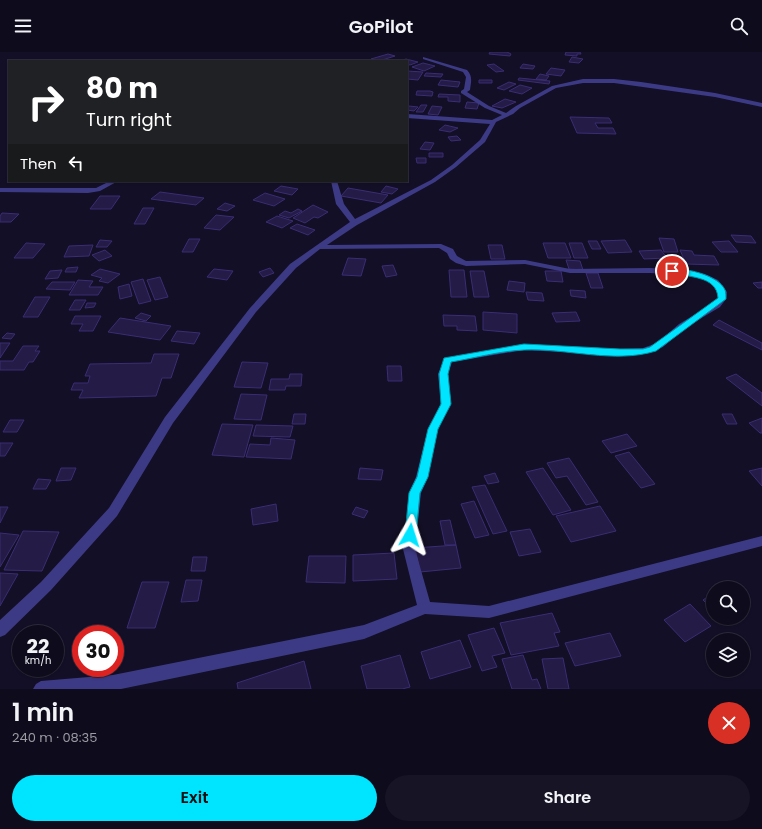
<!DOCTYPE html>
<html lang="en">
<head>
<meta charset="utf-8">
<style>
	body { margin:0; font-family:Poppins,sans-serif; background:#171425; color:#f1f3f6; height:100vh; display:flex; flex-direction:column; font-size:15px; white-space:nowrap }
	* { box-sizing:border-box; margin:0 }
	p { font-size:13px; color:#9b9ba3 }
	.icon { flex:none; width:22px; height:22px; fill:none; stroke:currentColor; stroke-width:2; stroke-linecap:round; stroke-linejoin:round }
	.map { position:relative; height:637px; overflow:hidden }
	.panel { display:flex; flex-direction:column; background:#0e0b1c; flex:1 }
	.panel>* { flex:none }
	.guide { position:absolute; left:8px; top:8px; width:400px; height:122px; border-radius:0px; box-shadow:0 1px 3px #0004,0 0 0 1px #2e2b3b; background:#202124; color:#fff; overflow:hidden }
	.buttons { position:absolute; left:706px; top:529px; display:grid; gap:8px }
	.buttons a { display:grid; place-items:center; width:44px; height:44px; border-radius:50%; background:#0e0b1c; box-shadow:0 1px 3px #0004,0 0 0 1px #2e2b3b; font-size:20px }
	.speed { position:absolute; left:12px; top:573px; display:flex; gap:8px; font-size:20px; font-weight:700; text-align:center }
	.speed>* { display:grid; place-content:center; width:52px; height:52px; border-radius:50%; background:#0e0b1c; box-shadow:0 1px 3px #0004,0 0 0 1px #2e2b3b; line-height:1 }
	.speed small { font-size:10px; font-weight:400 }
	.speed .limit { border:6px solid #d22; background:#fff; color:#111 }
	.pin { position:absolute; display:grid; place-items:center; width:34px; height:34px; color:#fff; margin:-17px; border:2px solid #fff; border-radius:50%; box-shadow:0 1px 4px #0007 }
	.me { position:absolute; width:44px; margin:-22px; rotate:6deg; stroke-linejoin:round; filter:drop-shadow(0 0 3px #0008) }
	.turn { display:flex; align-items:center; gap:14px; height:84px; padding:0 12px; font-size:18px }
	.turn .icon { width:52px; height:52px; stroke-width:2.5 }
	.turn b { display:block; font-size:28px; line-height:34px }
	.then { display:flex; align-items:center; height:38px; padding:0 12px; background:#0003; gap:8px; font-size:15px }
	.round { display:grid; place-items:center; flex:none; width:42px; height:42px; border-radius:21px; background:#171425 }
	.headline { display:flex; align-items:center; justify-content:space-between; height:68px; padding:0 12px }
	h1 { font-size:24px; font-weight:600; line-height:30px }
	.action { display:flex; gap:8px; margin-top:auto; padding:8px 12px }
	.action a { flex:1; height:46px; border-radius:24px; background:#00e5ff; color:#111; font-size:16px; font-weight:600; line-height:46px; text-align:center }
	.action a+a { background:#171425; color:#f1f3f6 }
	header { display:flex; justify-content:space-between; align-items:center; height:52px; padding:0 12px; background:#0e0b1c; font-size:18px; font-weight:600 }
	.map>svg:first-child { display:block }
</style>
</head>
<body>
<header><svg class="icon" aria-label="menu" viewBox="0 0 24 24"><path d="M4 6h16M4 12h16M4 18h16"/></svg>GoPilot<svg class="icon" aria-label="search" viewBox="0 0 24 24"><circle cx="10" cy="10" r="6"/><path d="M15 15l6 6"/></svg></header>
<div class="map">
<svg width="762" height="637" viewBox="0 0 762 637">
	<rect width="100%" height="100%" fill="#130f26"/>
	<!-- building -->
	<path fill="#241b47" stroke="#3b2d73" d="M490,0h17l4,2 -1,2 -21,-2z
		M566,0h14l1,2h-4v2l-12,-1z
		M388,2l7,2 -16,5 -8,-2z
		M572,5l11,2 -4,4 -10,-1z
		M406,7l12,3 -8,3 -3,-1v-3h-8z
		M423,11l12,3 -11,5 -12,-4z
		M494,12l10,7 -8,1 -9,-7z
		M523,12l12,2 -2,3 -13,-1z
		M551,16l14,2 -4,6 -15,-2z
		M407,19l16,1 -5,8 -11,-1z
		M426,21l17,1 -2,3 -17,-1z
		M540,22l9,2 -3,4 -10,-1z
		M519,26l31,3 -1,3 -31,-4z
		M441,28l19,2 -2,5 -20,-2z
		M479,28h13v3h-13z
		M509,30l7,2 -12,6 -7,-2z
		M520,33l12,3 -10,6 -13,-3z
		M417,39h13l3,1 -1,4 -16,-1z
		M439,42l21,1v7l-12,-1v-4h-10z
		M505,47l11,3 -14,6 -10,-2z
		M467,50l12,1 -2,6 -12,-1z
		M421,53h6l-4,7h-7z
		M409,54l9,1 -4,4 -7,-1z
		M432,54l10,1 -4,8 -10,-1z
		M570,65l39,1 3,5h-17l3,5h15l3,6 -39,-1z
		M445,73l13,3 -8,4 -11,-2z
		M457,84l4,4 -10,1 -3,-4z
		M425,90l9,1 -4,7 -10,-1z
		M429,101h14v4h-14z
		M416,106h10v5h-9z
		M281,134l17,3 -6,6 -18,-4z
		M386,134l12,3 -6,5 -11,-2z
		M348,136l40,7 -7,8 -40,-7z
		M160,140l44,6 -8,7 -45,-6z
		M265,141l20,6 -11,7 -21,-6z
		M100,144h20l-9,13h-21z
		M225,151l10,3 -8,5 -10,-2z
		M313,153l15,7 -10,6 -4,-1 -9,6 -12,-5z
		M143,156h11l-9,16h-11z
		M298,157l4,2 -13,7 -10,-3 6,-4 6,2z
		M2,161l17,1 -8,8h-11v-6z
		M216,163l18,2 -14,13 -16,-2z
		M277,164l16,5 -11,7 -16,-6z
		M297,172l18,6 -7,5 -18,-7z
		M731,183l20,1 5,7 -20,-1z
		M659,186l15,1 4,13h-14z
		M189,187h11l-7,13h-11z
		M100,188l12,1 -5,6h-11z
		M625,188l7,12 -24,1 -7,-12z
		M588,189h9l4,8h-9z
		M729,189l9,11h-17l-9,-10z
		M26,191l19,1 -12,14h-19z
		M543,191h22l6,15h-23z
		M569,191h13l6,15h-14z
		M93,193l-4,11 -25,1 5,-11z
		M488,193h14l3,14h-14z
		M105,198l7,6 -13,5 -7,-6z
		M661,198l6,8 -23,1 -5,-8z
		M680,198l12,1 2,4 20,1 5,9 -33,-1z
		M348,206l18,1 -5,17 -19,-1z
		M566,208l14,1 3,9 -14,-1z
		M393,213l4,10 -11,2 -4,-11z
		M78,215l-2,5h-11l2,-4z
		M270,216l4,5 -11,4 -4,-5z
		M100,217l20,5 -12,9 -9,-2 3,-3 -11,-3z
		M214,217l19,2 -6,9 -20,-3z
		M62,218l-4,8 -13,1 5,-8z
		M449,218h15l3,27h-16z
		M470,219h14l5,26h-15z
		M545,219h16l2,11 -16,-1z
		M586,221h12l5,15h-12z
		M160,225l8,20 -13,3 -8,-20z
		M143,227l8,22 -12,3 -8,-22z
		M78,228l15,1 -4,6h14l-5,8h-29z
		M509,229l16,2 -1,9 -17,-2z
		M52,230h23l-5,8 -24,-1z
		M762,230v6h-4l-5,-5z
		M129,232l3,12 -12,3 -2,-12z
		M570,238l15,1 1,7 -15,-2z
		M526,240l16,1 2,8 -16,-1z
		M35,245h15l-12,20h-15z
		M75,248h11l-6,10h-11z
		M87,251h9l-2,4 -9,1z
		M483,260l34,2v19l-34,-3z
		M576,260l4,9 -24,1 -4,-9z
		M141,261l10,3 -5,5 -11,-3z
		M443,263l32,1 2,15 -20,-1v-4h-13z
		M75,264h26l-8,15h-14l4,-7h-12z
		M120,266l51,8 -11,14 -52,-8z
		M719,268l43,23v7l-49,-25z
		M177,279l23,2 -6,11 -23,-3z
		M7,281l8,1 -4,5 -9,-1z
		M0,291h10l-10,15z
		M23,294h16l-4,5h5l-7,11h-4l-5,8h-24v-9h13z
		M154,302h25l-8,24h-9l-6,18 -77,2 4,-8h-12l3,-7h14l2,-7h-5l5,-12 61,-1z
		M242,310l26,1 -7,25 -27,-1z
		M387,314h14l1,15h-14z
		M290,322h12l-1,12h-15l-1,4h-16l2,-11h18z
		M736,322l26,19v13l-36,-28z
		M241,342l26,1 -6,25 -27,-1z
		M294,362h12l-1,10h-13z
		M722,362h10l5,10h-10z
		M762,366v15h-2l-11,-10z
		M10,368h14l-7,12h-14z
		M222,372l31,1 -9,32 -32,-2z
		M256,373l37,1 -3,11 -37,-1z
		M627,382l10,12 -26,7 -9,-12z
		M271,386l24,2 -4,19 -45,-2 4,-13 20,1z
		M0,391h13l-8,13h-5z
		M629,400l26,32 -14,4 -26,-32z
		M569,406l29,44 -12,3 -19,-29 -11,2 -9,-15z
		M61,416h15l-5,12 -15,1z
		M360,416l23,2 -2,10 -23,-1z
		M543,416l28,42 -18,5 -27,-43z
		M762,416v18l-13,-15z
		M495,421l4,9 -11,2 -4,-8z
		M38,427l13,1 -5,9h-13z
		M485,433l22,46 -14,3 -21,-47z
		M474,449l15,34 -14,3 -14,-34z
		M276,452l2,17 -25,4 -2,-16z
		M600,454l16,25 -45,11 -15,-26z
		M0,455h8l-8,16z
		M356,455l12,4 -4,7 -12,-4z
		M450,468l6,25h-11l-5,-24z
		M530,477l11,23 -22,4 -9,-24z
		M23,479l36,1 -17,39 -38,-1z
		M0,481l19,2 -19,32z
		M456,493l5,23 -41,4 -5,-24z
		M394,501l3,26 -44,2v-26z
		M309,504h37l-1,27 -39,-1z
		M193,505h14l-2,14h-14z
		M0,521l18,1 -18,32z
		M186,528h16l-4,21 -17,1z
		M142,530h27l-14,46h-28z
		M713,541v17l-10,-10z
		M690,552l21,22 -26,16 -21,-22z
		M552,561l8,19 -6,1 5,13 -48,9 -11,-32z
		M722,566h14l-8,6z
		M494,576l11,25 -13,3 5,11 -15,4 -14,-36z
		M610,581l11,23 -46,10 -10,-23z
		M460,588l11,27 -41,12 -9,-27z
		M400,603l10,32 -8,2h-35l-6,-23z
		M523,603l9,25 5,-1 4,10h-29l-10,-30z
		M563,606l6,31h-21l-6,-30z
		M304,609l7,28h-73l-1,-6z"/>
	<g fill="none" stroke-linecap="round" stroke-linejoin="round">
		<!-- minor -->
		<path fill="#3d3a85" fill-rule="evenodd" d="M423,5l44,13c6,6 4,12 3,20l-3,2 22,14 17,7 10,-7 36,-20 31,-7h31l27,3 74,11 47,10v4l-47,-10 -101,-14h-31l-27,5 -36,20 -7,6 -17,8 -11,20 -29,25 -21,15 -78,43 -30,20 114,-1 12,5 4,7 9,5 59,-1 45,9 80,-1 36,2 19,4 13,6 9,12 -1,7 -6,8 -35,21 -22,19 -19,7 -24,1 -96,-5 -72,12 -4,12 3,30 -13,25 -10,48 -7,16 -6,56 15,53 59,4 273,-70v10l-273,72 -64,-4 -61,25 -243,50h-88l3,-5 5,-3 72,-6 251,-50 53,-20 -14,-56 6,-56 7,-16 12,-48 13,-25 -3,-30 7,-16 79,-14 96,5 23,-1 14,-5 22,-19 35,-21 4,-4v-8l-6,-8 -12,-5 -14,-3 -36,-2h-80l-45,-9 -59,2 -10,-3 -6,-4 -3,-6 -8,-5 -119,1 -24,19 -40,44 -83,111 -56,93 -66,74 -46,45 -5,2v-17l41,-38 68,-74 56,-91 85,-109 40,-44 60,-42 -14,-18 -5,-23h6l7,23 11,15 76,-39 21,-15 28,-25 10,-16 -83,-6v-4l85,6 10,-5 -17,-7 -24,-15v-2l3,-2 2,-12 -3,-5 -40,-13z
			M110,129h8l-18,10 -12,2 -88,-1v-4h96z"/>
	</g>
	<!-- route -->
	<path fill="#00e5ff" stroke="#0095a6" d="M669,217c14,-2 50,6 56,21 1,2 1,7 1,9l-70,52c-42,13 -89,-3 -132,-1 -24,1 -49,8 -73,12l-3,12 3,30 -13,25 -10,48 -8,16 -4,42 -1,3 -5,2 -4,-2 -1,-3 4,-42 8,-16 11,-48 13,-25 -2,-30 5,-16 80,-14 96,5h23l7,-2 68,-49c-1,-23 -32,-21 -49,-25z"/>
</svg>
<div class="buttons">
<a><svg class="icon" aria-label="search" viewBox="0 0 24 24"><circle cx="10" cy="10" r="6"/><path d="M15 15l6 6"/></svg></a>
<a><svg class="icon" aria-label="layers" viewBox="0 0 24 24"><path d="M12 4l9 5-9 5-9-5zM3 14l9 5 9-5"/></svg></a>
</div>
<div class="speed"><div>22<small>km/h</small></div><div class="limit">30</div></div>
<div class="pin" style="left:672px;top:219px;background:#d93025"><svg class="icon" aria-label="arrive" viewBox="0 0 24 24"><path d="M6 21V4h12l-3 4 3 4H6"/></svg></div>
<svg class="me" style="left:410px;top:483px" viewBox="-20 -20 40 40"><path d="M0-17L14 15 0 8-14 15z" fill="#00e5ff" stroke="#fff" stroke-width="4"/></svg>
<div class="guide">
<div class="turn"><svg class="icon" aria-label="right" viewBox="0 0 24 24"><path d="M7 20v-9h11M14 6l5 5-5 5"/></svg><div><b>80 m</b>Turn right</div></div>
<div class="then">Then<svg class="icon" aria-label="left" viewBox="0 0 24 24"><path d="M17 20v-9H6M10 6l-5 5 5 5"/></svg></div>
</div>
</div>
<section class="panel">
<div class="headline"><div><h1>1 min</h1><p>240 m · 08:35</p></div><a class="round" style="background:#d93025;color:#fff"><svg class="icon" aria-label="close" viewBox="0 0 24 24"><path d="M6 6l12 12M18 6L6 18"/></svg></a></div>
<div class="action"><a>Exit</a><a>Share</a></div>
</section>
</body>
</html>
